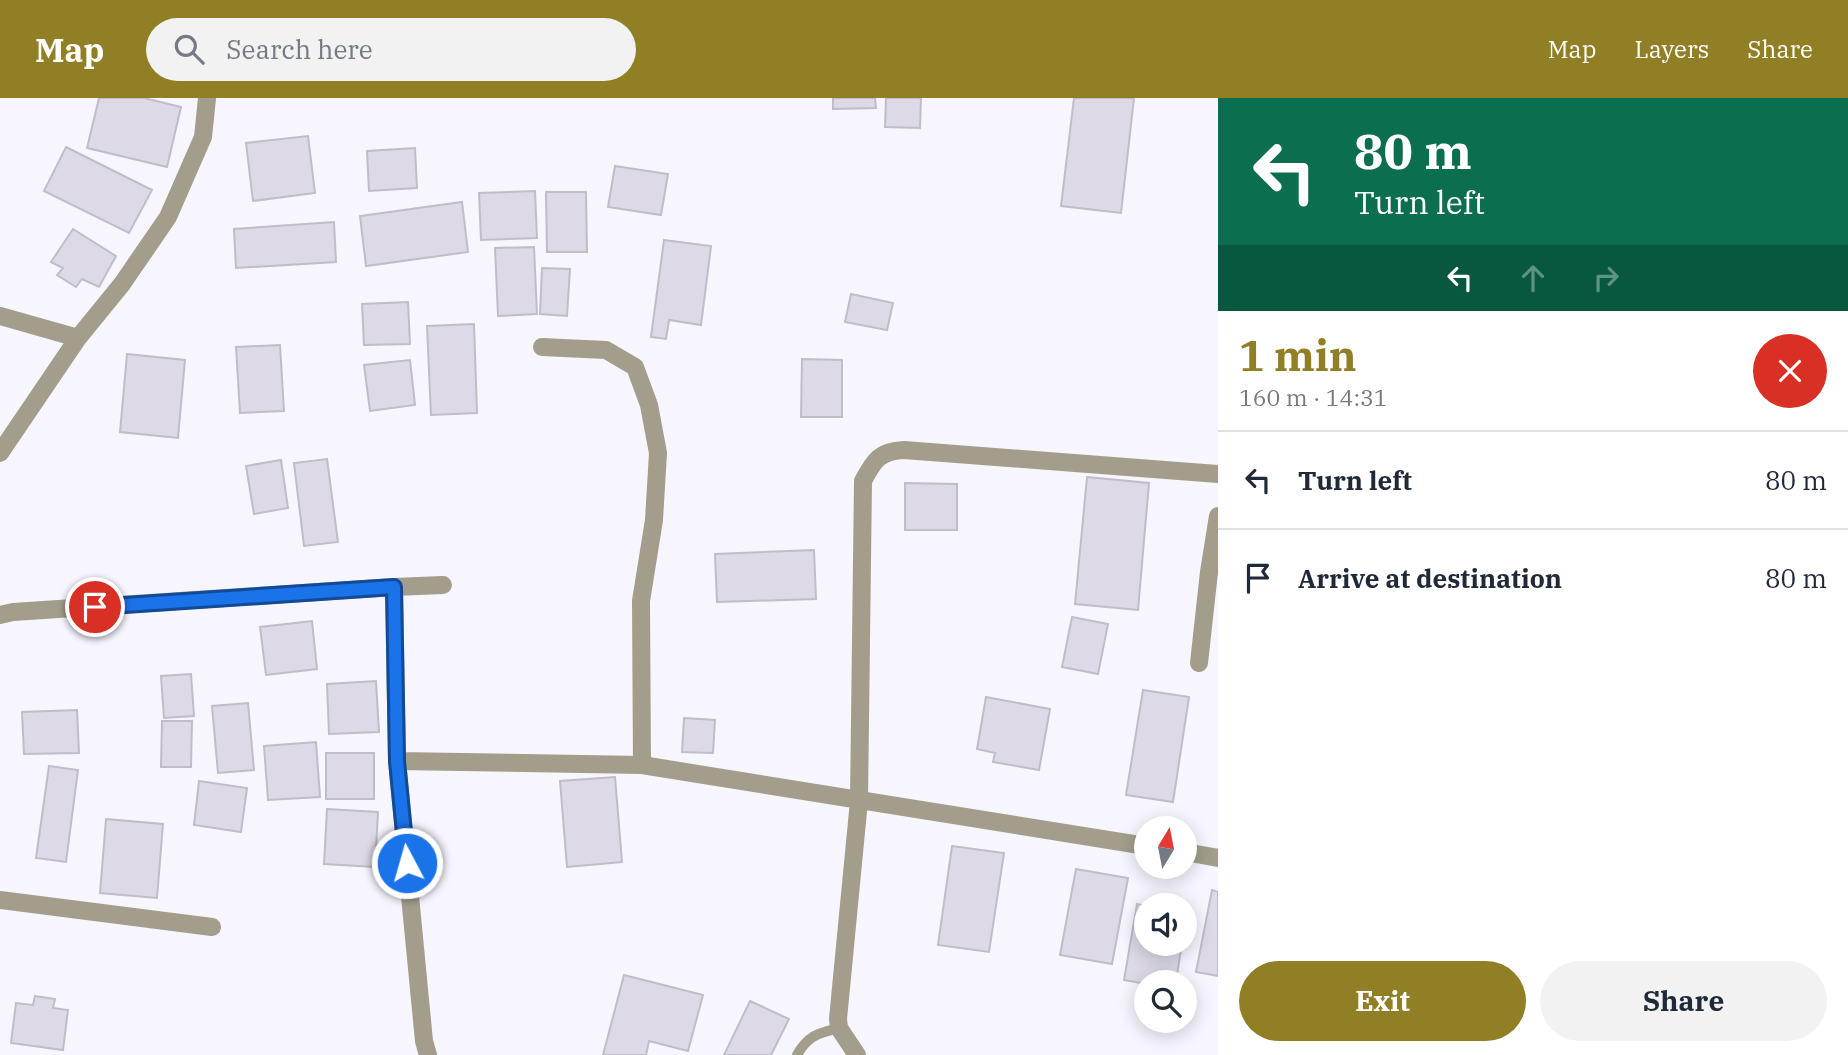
<!DOCTYPE html>
<html lang="en">
<head>
<meta charset="utf-8">
<style>
	body { margin:0; font-family:"IBM Plex Serif",serif; background:#f2f2f3; color:#1f2937; height:100vh; display:flex; flex-direction:column; font-size:26px; white-space:nowrap }
	* { box-sizing:border-box; margin:0 }
	p { font-size:23px; color:#747a83 }
	.icon { flex:none; width:38px; height:38px; fill:none; stroke:currentColor; stroke-width:2; stroke-linecap:round; stroke-linejoin:round }
	.map { position:relative; flex:1; overflow:hidden }
	.side { display:flex; flex-direction:column; background:#fff; width:630px }
	.side>* { flex:none }
	.guide { background:#0b6e4f; color:#fff; overflow:hidden }
	.needle { width:46px; rotate:10deg }
	.controls { position:absolute; left:1134px; top:718px; display:grid; gap:14px }
	.controls a { display:grid; place-items:center; width:63px; height:63px; border-radius:50%; background:#fff; box-shadow:0 4px 18px #0003; font-size:35px }
	.pin { position:absolute; display:grid; place-items:center; width:60px; height:60px; color:#fff; margin:-30px; border:4px solid #fff; border-radius:50%; box-shadow:0 2px 7px #0007 }
	.me { position:absolute; width:77px; margin:-38px; rotate:354deg; stroke-linejoin:round; filter:drop-shadow(0 0 5px #0008) }
	.turn { display:flex; align-items:center; gap:24px; height:147px; padding:0 21px; font-size:32px }
	.turn .icon { width:91px; height:91px; stroke-width:2.5 }
	.turn b { display:block; font-size:49px; line-height:60px }
	.lanes { display:flex; align-items:center; height:66px; padding:0 21px; background:#0003; justify-content:center; gap:35px; direction:ltr }
	.lanes .off { opacity:.35 }
	.round { display:grid; place-items:center; flex:none; width:74px; height:74px; border-radius:37px; background:#f2f2f3 }
	.overview { display:flex; align-items:center; justify-content:space-between; height:119px; padding:0 21px }
	h1 { font-size:42px; font-weight:700; line-height:52px; color:#917f26 }
	.action { display:flex; gap:14px; margin-top:auto; padding:14px 21px }
	.action a { flex:1; height:80px; border-radius:42px; background:#917f26; color:#fff; font-size:28px; font-weight:700; line-height:80px; text-align:center }
	.action a+a { background:#f2f2f3; color:#1f2937 }
	ul { padding:0; list-style:none }
	li { display:flex; align-items:center; gap:21px; height:98px; padding:0 21px; border-top:2px solid #e0e1e3 }
	li div { flex:1 }
	li b { display:block; font-size:26px }
	li em { font-style:normal }
	header { display:flex; align-items:center; gap:42px; box-sizing:border-box; height:98px; padding:0 35px; background:#917f26; color:#fff }
	header strong { font-size:33px }
	nav { display:flex; gap:38px; margin-inline-start:auto; font-size:24px }
	.search { width:490px; height:63px; background:#f2f2f3; display:flex; align-items:center; gap:18px; box-sizing:border-box; padding:0 24px; border-radius:38px; color:#747a83; font-size:26px }
	main { display:flex; flex:1; min-height:0 }
	.map>svg:first-child { display:block }
</style>
</head>
<body>
<header>
<strong>Map</strong>
<div class="search"><svg class="icon" aria-label="search" viewBox="0 0 24 24"><circle cx="10" cy="10" r="6"/><path d="M15 15l6 6"/></svg>Search here</div>
<nav><a>Map</a><a>Layers</a><a>Share</a></nav>
</header>
<main>
<div class="map">
<svg width="1218" height="957" viewBox="0 0 1218 957">
	<rect width="100%" height="100%" fill="#f7f5fe"/>
	<!-- building -->
	<path fill="#ddd9e7" stroke="#c0bcca" stroke-width="2" d="M99,0h45l37,9 -14,60 -80,-19z
		M833,0h42l1,10 -43,1z
		M886,0h35l-1,30 -35,-1z
		M1074,0h60l-13,115 -60,-7z
		M308,38l7,57 -62,8 -7,-58z
		M66,49l86,43 -23,43 -85,-42z
		M415,50l2,40 -48,3 -2,-40z
		M615,68l53,8 -7,41 -53,-8z
		M535,93l2,47 -56,2 -2,-47z
		M546,94h40l1,60h-40z
		M462,104l6,50 -102,14 -6,-50z
		M334,124l2,40 -100,6 -2,-39z
		M73,131l43,27 -17,31 -17,-8 -6,8 -19,-12 6,-7 -12,-6z
		M664,142l47,6 -10,79 -32,-5 -3,19 -15,-2z
		M534,149l3,67 -39,2 -3,-68z
		M542,170l28,1 -3,47 -27,-2z
		M851,196l42,9 -6,27 -42,-8z
		M408,204l2,42 -46,1 -2,-41z
		M474,226l3,89 -46,2 -4,-89z
		M280,247l4,66 -44,2 -4,-66z
		M127,256l58,6 -7,78 -58,-6z
		M802,261l40,1v57h-41z
		M410,262l5,45 -45,6 -6,-46z
		M327,361l11,83 -34,4 -10,-83z
		M281,362l7,48 -34,6 -8,-48z
		M1087,379l62,6 -11,127 -63,-6z
		M905,385l52,1v46h-52z
		M814,452l2,49 -99,3 -2,-48z
		M1072,519l36,7 -10,50 -36,-7z
		M312,523l5,48 -51,6 -6,-48z
		M191,576l3,42 -30,2 -3,-42z
		M376,583l3,51 -50,2 -2,-50z
		M1143,592l46,7 -16,105 -47,-7z
		M986,599l64,12 -11,61 -46,-8 2,-9 -18,-4z
		M248,605l6,67 -36,3 -6,-67z
		M77,612l2,43 -55,1 -2,-42z
		M684,620l31,2 -2,33 -31,-1z
		M162,623h30l-1,46h-30z
		M316,644l4,55 -52,3 -4,-54z
		M326,655h48v46h-48z
		M49,668l29,4 -12,92 -30,-4z
		M615,679l7,85 -55,5 -7,-86z
		M199,683l48,7 -6,44 -47,-7z
		M327,711l51,3 -3,55 -51,-3z
		M106,721l57,5 -6,74 -57,-5z
		M952,748l52,7 -15,99 -51,-7z
		M1076,771l52,9 -16,86 -52,-9z
		M1212,792l6,2v84l-22,-4z
		M1137,806l9,2v37h36l-6,39h-30v2l-22,-4z
		M624,877l79,20 -15,56 -39,-10 -3,14h-43z
		M35,898l20,3 -2,9 15,2 -5,40 -52,-7 5,-40 17,2z
		M750,903l39,18 -18,36h-47z"/>
	<g fill="none" stroke-linecap="round" stroke-linejoin="round">
		<!-- service -->
		<path stroke="#a29e8b" stroke-width="10" d="M797,957c11,-20 22,-22 42,-27"/>
		<!-- minor -->
		<path stroke="#a29e8b" stroke-width="18" d="M0,218l78,22
			M542,249l64,3 29,17 14,38 9,48 -4,67 -13,81 1,164
			M0,355l78,-115 44,-54 46,-67 35,-80 4,-39
			M394,489l3,174 27,280 4,14
			M0,517l13,-3 381,-25 49,-2
			M1199,565l10,-91 9,-56
			M397,663l245,4 504,81
			M1185,754l33,6
			M0,802l212,27
			M857,957l-18,-27 -1,-9 21,-218 4,-320c11,-21 17,-30 41,-31l314,24"/>
	</g>
	<g fill="none" stroke-linecap="round" stroke-linejoin="round">
		<!-- route casing -->
		<g stroke="#114b97" stroke-width="18">
			<path id="route" d="M95,509l299,-20 3,174 10,102"/>
		</g>
		<!-- route -->
		<use href="#route" stroke="#1a73e8" stroke-width="12"/>
	</g>
</svg>
<div class="controls">
<a><svg class="needle" viewBox="-14 -14 28 28"><path d="M0-13l5 13h-10z" fill="#e53935"/><path d="M0 13l5-13h-10z" fill="#747a83"/></svg></a>
<a><svg class="icon" aria-label="sound" viewBox="0 0 24 24"><path d="M4 9h4l5-4v14l-5-4H4zM17 9q2 3 0 6"/></svg></a>
<a><svg class="icon" aria-label="search" viewBox="0 0 24 24"><circle cx="10" cy="10" r="6"/><path d="M15 15l6 6"/></svg></a>
</div>
<div class="pin" style="left:95px;top:509px;background:#d93025"><svg class="icon" aria-label="arrive" viewBox="0 0 24 24"><path d="M6 21V4h12l-3 4 3 4H6"/></svg></div>
<svg class="me" style="left:407px;top:765px" viewBox="-20 -20 40 40"><circle r="17" fill="#1a73e8" stroke="#fff" stroke-width="3"/><path d="M0-11L8 9 0 5-8 9z" fill="#fff"/></svg>
</div>
<section class="side">
<div class="guide">
<div class="turn"><svg class="icon" aria-label="left" viewBox="0 0 24 24"><path d="M17 20v-9H6M10 6l-5 5 5 5"/></svg><div><b>80 m</b>Turn left</div></div>
<div class="lanes"><svg class="icon" aria-label="left" viewBox="0 0 24 24"><path d="M17 20v-9H6M10 6l-5 5 5 5"/></svg><svg class="icon off" aria-label="ahead" viewBox="0 0 24 24"><path d="M12 20V5M6 11l6-6 6 6"/></svg><svg class="icon off" aria-label="right" viewBox="0 0 24 24"><path d="M7 20v-9h11M14 6l5 5-5 5"/></svg></div>
</div>
<div class="overview"><div><h1>1 min</h1><p>160 m · 14:31</p></div><a class="round" style="background:#d93025;color:#fff"><svg class="icon" aria-label="close" viewBox="0 0 24 24"><path d="M6 6l12 12M18 6L6 18"/></svg></a></div>
<ul>
<li><svg class="icon" aria-label="left" viewBox="0 0 24 24"><path d="M17 20v-9H6M10 6l-5 5 5 5"/></svg><div><b>Turn left</b></div><em>80 m</em></li>
<li><svg class="icon" aria-label="arrive" viewBox="0 0 24 24"><path d="M6 21V4h12l-3 4 3 4H6"/></svg><div><b>Arrive at destination</b></div><em>80 m</em></li>
</ul>
<div class="action"><a>Exit</a><a>Share</a></div>
</section>
</main>
</body>
</html>
